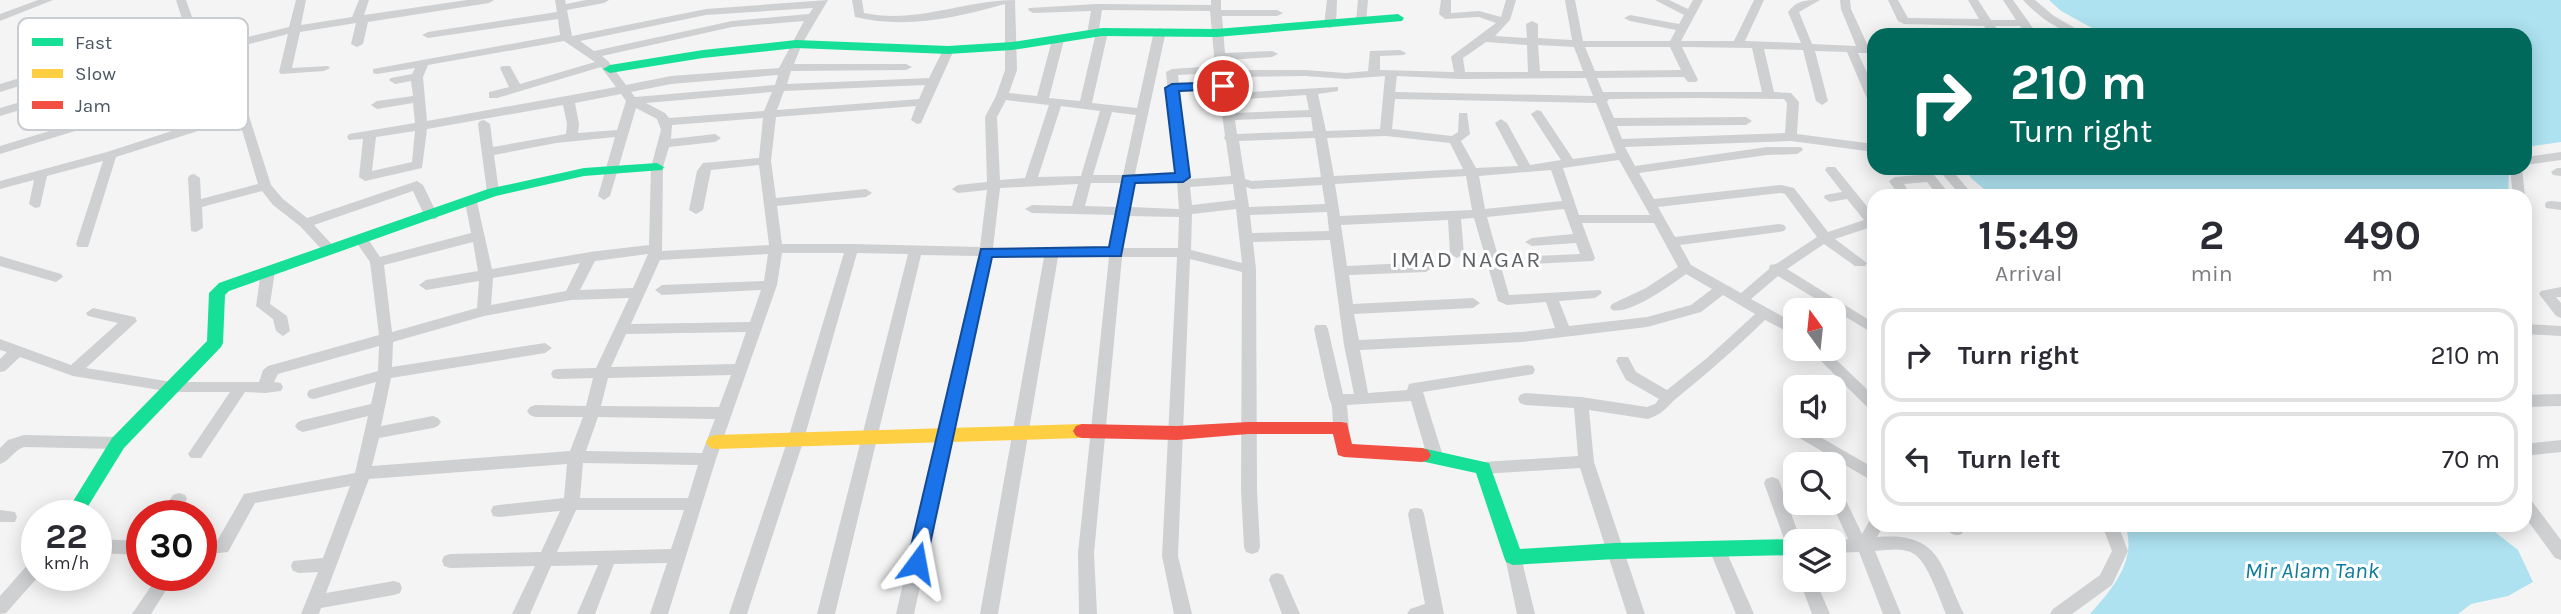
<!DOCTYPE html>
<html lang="en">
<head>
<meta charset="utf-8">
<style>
	body { margin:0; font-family:Karla,sans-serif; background:#f2f2f3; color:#2b2b33; height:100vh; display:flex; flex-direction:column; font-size:26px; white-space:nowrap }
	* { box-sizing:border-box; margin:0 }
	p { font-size:23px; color:#7c7c81 }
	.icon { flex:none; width:38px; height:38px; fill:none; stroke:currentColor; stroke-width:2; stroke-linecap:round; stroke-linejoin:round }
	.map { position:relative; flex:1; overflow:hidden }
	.sheet { position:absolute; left:1867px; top:189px; width:665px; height:343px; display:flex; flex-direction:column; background:#fff; border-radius:21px; box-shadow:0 4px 18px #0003 }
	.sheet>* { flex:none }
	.banner { position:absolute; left:1867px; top:28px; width:665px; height:147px; border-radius:21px; box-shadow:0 4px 18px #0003; background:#00695c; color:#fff; overflow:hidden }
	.needle { width:46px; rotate:345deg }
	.buttons { position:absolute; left:1783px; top:298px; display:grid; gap:14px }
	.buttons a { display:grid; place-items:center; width:63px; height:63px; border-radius:14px; background:#fff; box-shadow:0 4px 18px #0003; font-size:35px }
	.speed { position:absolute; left:21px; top:500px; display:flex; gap:14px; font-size:35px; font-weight:700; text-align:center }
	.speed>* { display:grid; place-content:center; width:91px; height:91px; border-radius:50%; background:#fff; box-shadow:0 4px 18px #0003; line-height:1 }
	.speed small { font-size:18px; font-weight:400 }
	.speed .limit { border:10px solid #d22; background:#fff; color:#111 }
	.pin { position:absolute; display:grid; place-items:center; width:60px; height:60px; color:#fff; margin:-30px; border:4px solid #fff; border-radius:50%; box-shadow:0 2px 7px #0007 }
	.me { position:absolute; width:77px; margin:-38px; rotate:13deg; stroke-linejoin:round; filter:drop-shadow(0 0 5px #0008) }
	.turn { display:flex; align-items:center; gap:24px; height:147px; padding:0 28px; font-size:32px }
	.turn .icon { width:91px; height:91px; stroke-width:2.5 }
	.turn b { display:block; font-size:49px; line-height:60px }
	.eta { display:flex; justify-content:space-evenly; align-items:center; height:119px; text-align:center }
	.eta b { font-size:42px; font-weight:700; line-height:49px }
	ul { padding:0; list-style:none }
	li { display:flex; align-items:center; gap:21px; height:94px; margin:0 14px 10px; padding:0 14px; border:4px solid #e1e1e2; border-radius:21px }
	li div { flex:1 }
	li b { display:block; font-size:26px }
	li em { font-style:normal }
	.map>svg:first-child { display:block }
</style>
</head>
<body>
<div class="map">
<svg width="2561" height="614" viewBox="0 0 2561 614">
	<rect width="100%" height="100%" fill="#f4f4f4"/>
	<!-- water -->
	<path fill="#aee2f0" d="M2049,0h512v142l-36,5v-112h-420l-44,-24z
		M1965,168h544l-1,28h-516l-21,-18z
		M2125,525h361l32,25 15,32 -25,14 -37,8 -13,10h-368c22,-25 48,-54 35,-89z"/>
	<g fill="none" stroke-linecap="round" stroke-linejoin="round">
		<!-- street -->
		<path fill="#ced0d2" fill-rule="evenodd" d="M38,0h15l-53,21v-7z
			M176,0h10l17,48 86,-21 7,-27h10l-5,25 51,-8 7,-17h10l-5,15 103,-15h27l-5,3 -121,19 -5,22 -6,3 -6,-3 5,-21 -56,9 -8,36 36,-2 2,2 -6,3 -43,3 -2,-2 9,-38 -82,21 21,60 22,1 22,69 12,14 24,19 110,-37 6,4 15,31 -2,3h-10l-13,-28 -99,34 23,25 -7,4 -5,-1 -25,-27 -27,-21 -11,-14 -60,16 1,21 -7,4 -5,-1 -3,-53 2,-3 4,-1 6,4 1,21 57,-15 -18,-61h-17l-107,34 -28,90h-10l-2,-3 27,-83 -56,15 -7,31 -5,1 -6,-4 5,-24 -34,9v-8l107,-29 108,-35 -9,-26 -206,63v-8l204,-62 -9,-26 -195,58v-8l193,-57 -6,-17 -187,58v-8l185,-56z
			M555,0h10l1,4 20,-4h23l-5,3 -37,7 5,26 134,-27 122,-9 -26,44 -8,20h112l6,3 -6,3 -115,1 -4,13 142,-6 15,-30h8l2,2 -33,73 -4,1 -6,-4 5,-14 -140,11 -5,44 5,37 90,-9 6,4 -6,4 -89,9 5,38h70l128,3 7,-57 -29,3 -6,-4 6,-4 29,-3 -2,-65 11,-21 9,-26v-66c-49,14 -100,25 -150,13l-3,-17h10l2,13c53,11 100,-13 151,-13l2,70 -8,23 28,3 15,-56 6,-3 6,3 -15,58 31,3 15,-64 -8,-3 4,-23 -58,2 -5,-3 1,-2 68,-4 114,1v-5h10v10h56l6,3 -6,3h-55l3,37 47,-2 6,3 -6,3 -46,3 1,10h78l41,3 22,-2 2,-20 30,-1 6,3 -2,2 -24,1v14l74,2 -3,-15 2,-2 43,-32 -17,-6 -34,2 -6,-5 2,-14h10v13l28,-2 22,6 5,-17h10l-6,20 -15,16 32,2 -1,-14 6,-3 6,3v14l34,2 -7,-40h10l8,41h87l6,-11 -46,-9 -6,-3 6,-3 49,9 5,-9 -29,-15h14l19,9 5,-9h10l-22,41h53l20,-41h10l-19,41 56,2 -13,-31c9,-12 18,-12 32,-12l-21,12 13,32 44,2 -15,-37 -1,-9h10l1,9 17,37 6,1v6h-16l16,35v17l-6,-4 -21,-49 -32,-1 13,50 -6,4 -6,-4 -13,-51 -39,-1 10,43 17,1 8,9 -2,32 77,10v8l-83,-11 -166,6 10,19 132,-19h34l2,3 -6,4 -30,1 -128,18 15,26 127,-14 13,3 34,44 36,-12 -17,-21 -17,3 -6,-4 1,-3 17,-3 -17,-22 2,-3h8l39,48v11l-39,13 32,24 -2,3h-10l-31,-22 -37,25 87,54v11l-96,-58 -27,23 45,25v12l-31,-16c-28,27 -56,52 -87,77 -12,10 -13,16 -30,22l-59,-9 5,52 51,152h-18l-47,-146 -97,6 -6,-2 -2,-4 2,-4 6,-2 95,-6 -4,-48 -49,-3 -5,-2 -2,-4 2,-4 5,-2 56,4 66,10 8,-3 4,-5 -33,-19 -10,-19 2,-4h10l8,15 31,18 40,-32 48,-44 -32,-19 -22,17 -54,15 -125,15 -162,8 8,43 39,-3 2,-6 5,-1 114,-18 5,1 2,4 -2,4 -5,1 -105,17 20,64 -3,4h-10l-3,-4 -16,-55 -64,4 2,23 -3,4h-10c-6,-11 -1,-24 -7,-34l-15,-69 2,-4h10l2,4 15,65h11l-10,-49 -14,-105 -77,2 3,27 1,221 3,57 -2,5 -6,2 -6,-2 -2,-5 -3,-57 1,-218 -52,-13 -12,297 14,58h-18l-12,-58 15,-299h-55l-28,296 3,61h-18l-1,-61 31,-296h-51l-60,357h-18l64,-357h-52l-78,357h-18l82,-358 -57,-1 -86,359h-18l91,-360 -51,-1 -53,186 -57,175h-18l59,-175 56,-186h-62l-5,32 -61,174 -48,155h-18l17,-51 -53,1 -19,50h-18l21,-49 -47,1 -21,48h-18l23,-48 -85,2 -6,-2 -2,-5 2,-5 6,-2 91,-2 19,-41 -61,6 -6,-1 -2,-5 2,-5 6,-1 65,-7 3,-34 -198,15 -43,114 68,-12 6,2 2,5 -2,5 -6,2 -73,13 -2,6h-18l17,-42 -19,1 -6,-2 -2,-5 2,-5 30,-3 27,-72 -95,17 -27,49 -27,3v-14h16l27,-47 111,-21 13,-57 -65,16 -5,-2 -3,-4 3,-4 5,-2 68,-16 5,-22 -62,17 -5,-1 -2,-4 2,-4 69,-19 1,-25 -101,28 -4,8 7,1 2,4 -2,4 -16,2 -20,-1 -44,66h-10l-3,-4 42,-62h-58l-99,-16 -53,-19 -15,14 -5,1v-13l7,-7 -7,-2v-11l71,26 47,-42 -30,-7 -2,-3 7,-5 42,9 2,4 -51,47 86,14h87l4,-12 5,-4 111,-31 -9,-73 -16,-23 2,-3h10l14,21 91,-24 -6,-31 6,-4 6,4 15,67 98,-17 59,-7 2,-78 10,-37 -4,-11 -21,-11 -26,88 -6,4 -6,-4 17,-59 -59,6 -62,12 5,37 -6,4 -6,-4 -9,-68 2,-3 4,-1 6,4 3,23 73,-13 1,-10 -4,-19 -136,24 -5,39 -57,13 -6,-4 4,-38 -14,1 -2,-3 2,-3 66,-11 -2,-20 -36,6 -6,-4 6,-4 36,-5 -2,-15 -16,3 -6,-4 2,-2 21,-4 3,-6 -38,6 -4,-1v-4l187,-34 -2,-16 -130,19 -6,-3 6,-3 129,-20zM813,8l-4,6 -77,7 -138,30 -14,-10 126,-26zM1102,10l108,1 5,55 -43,3 -6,3 10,101 -41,1 31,-143 -6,-3 -6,3 -17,77 -45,-5 16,-71 -2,-2 -7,-1zM804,21l-25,47 -108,8 -45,9 -18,-24 -6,-5 130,-29zM564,41l31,21 -75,22 -10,-18h-8l-2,2 9,19 -20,5v6h8l104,-31 15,20 -189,34 -4,-44 5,-12zM1486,42l41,3 1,27h-63l-2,-14zM1538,45l36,2 9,24h-43zM1585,47h85l11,23 -86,1zM1682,47l70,1 10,44h-159l-6,-14 87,-1 4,5h8l2,-2zM1216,73l2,10 -39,1 -1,-9zM778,75l-3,10 -140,12 -4,-5 40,-8zM1305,76l41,3 39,-3 -5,53 -54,2 -8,-37 20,-3v-4l-107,6 -2,-16zM1397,76l63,3 126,-1 7,18 -198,-4zM925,85l-6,14 -142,11 7,-19zM1219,90l6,46 -1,2 2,3 5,35 -40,3 -2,-3 -9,-85zM772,92l-8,19 -95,7 -4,-5 -19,-10zM621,94l5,7 -9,29 -39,3 1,-9 -4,-21zM1306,95l3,15 -75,3 -2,-13zM1699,98l85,1 3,4 -2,30 -163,6 -5,-13 129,-1 6,-4 -6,-4 -132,1 -7,-16 2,-3zM1395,99l201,4 20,50 -43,6 -32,-48 -4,-1 -6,4 30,46 -31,5 -23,-42 -6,-4 -6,4 23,43 -42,2 -15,-27 9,-7 -3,-21h-8l-1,19 -6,4 -60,-7zM1006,100l43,5 -24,73 -25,2 -3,-63zM1061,106l39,5 -19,65 -43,1zM1112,112l24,3 -13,60h-30zM1311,117l2,14 -76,3 -2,-14zM763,118l-4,40 -56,5 -6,8 -8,39 7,4 7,-4 8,-40 48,-5 10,80 -107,6 1,-84 6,-20 46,-5 6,-4 -6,-4 -44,5 1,-14zM415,131l-3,31 -40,9 4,-34zM1386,136l64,7 13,26 -129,7 -7,-38zM1315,138l6,39 -69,4 -7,-2 -6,-38zM1619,160l31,55h-71l-16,-47zM1551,170l11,31 -77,8 -6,-33zM1466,176l6,34 -132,6 -5,-32zM1177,181l2,28 -49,-2 4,-25zM1091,183h30l-4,24 -32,-1zM1078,184l-6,22 -40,-1 -7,4 7,4 83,2 -5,33h-117l7,-60zM1233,184l2,16 -43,5 -2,-18zM1322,185l3,19 -76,3 -3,-20 6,2zM1781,193l4,1 32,43 -41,27 -6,1 -1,4 -28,24 -50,-28 -11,-20 99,-13 5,-1 2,-3 -2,-3 -5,-1 -104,13 -17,-30zM1236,209l6,54 -51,-13 1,-36zM1564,209l9,25 -41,4 -7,4 7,4 44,-3 4,11 -44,2 -7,5 2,3 62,-3 2,-3 -13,-35h72l24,44 -32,21 -34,16 -2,3 2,3c18,5 59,-25 74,-36l26,15 -21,16 -44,12 -78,9 -10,-25 36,-3 7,-5 -2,-3 -91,5 -22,-78zM1327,212l2,19 -77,2 -2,-18zM1128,216l51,1 -1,31h-55zM1474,218l24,83 9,4 39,-3 9,26 -33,4 -163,8 -5,-26 119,-6 7,-5 -7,-5 -120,6 -4,-29 77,-3 7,-5 -7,-5 -79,4 -6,-41 107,-5 2,34 7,4 7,-4 -3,-35zM473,242l5,29 -52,9 -7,5 7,5 53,-9 -2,27 -85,24 -8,-67zM648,254l-15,34 -53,2 15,-29zM768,254l-4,27 -102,4 -7,5 7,5 99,-5 -11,32 -119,2 29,-64zM580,263l-14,28 -75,14 2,-27zM629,298l-33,70 -38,1 -5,1 -2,4 2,4 5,1 35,-1 -7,28 -51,-1 -5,2 -3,4 3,4 5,2h48l-13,34 -198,15 7,-28 54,-10 5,-2 3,-4 -3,-4 -5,-2 -52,10 10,-48 154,-25 7,-5 -7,-5 -153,24 1,-25 91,-26 87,-16zM746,332l-11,32 -124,3 15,-33zM731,375l-12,32 -118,-1 7,-28zM598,417l117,2 -13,34 -116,-2zM583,463l115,2 -10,33h-108zM576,510h108l-13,39 -114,3z
			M1327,0h10l-1,25 -6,3 -6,-3z
			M1358,0h10l-2,23 -4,1 -6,-3z
			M1888,0h10l10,18 71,1 -11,-19h10l13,20h25l-13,-20h10l25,35h-12l-6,-9h-25l6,9h-12l-5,-9 -80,-2 -6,-3z
			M2023,0h12l19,16 33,19c-25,0 -48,-18 -64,-35z
			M2561,152v8l-36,5v-8z
			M1937,168h13l24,28h-13z
			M2510,168h12l3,28h-12z
			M2557,168h4v8l-8,-1 -2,-3z
			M1930,174l4,1 17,21h-13l-11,-14 -23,2 7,12h-12l-10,-15 6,-4z
			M2551,201l10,1v8l-15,-2 -1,-3 1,-3z
			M0,256l61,18 2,3 -7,5 -56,-16z
			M268,266l7,5 -5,33 17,12 3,15 -7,5 -7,-5 -3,-12 -17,-13 5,-35z
			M2561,287v10h-5l5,6v15l-5,-2 -17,-22 2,-3z
			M2525,324l36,2v10l-36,-2z
			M1808,348h16l50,48v15l-5,-2z
			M2561,394v12l-36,1v-12z
			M1801,426l73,42v14l-78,-46 -3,-4 3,-4z
			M24,435l94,2 5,2 3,4 -3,4 -5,2 -94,-2c-10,3 -14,14 -24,17v-16l8,-8z
			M2561,440v12l-36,4v-12z
			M1772,477l6,2 2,4 21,58h-5l-1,13 -6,-2 -2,-5 -23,-64 2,-4z
			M1834,486l6,2 22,46 8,-14 4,-1v6h10l-7,12c64,-5 63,28 87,77h-18c-6,-14 -19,-53 -32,-60 -11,-7 -27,-4 -39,-3l26,63h-18l-24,-62 -25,1v-12h-4l18,-2 -17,-37h3z
			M179,493l6,2 2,4 -11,17h-17l14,-21z
			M2525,498l6,2 30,40v20l-6,-2 -30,-41z
			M1416,508l6,1 2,5 20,100h-37l3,-5 15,-5 -17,-90 2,-5z
			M0,510l15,2 2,5 -2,5h-15z
			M1945,525h17l2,4 -2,5c-9,3 -13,-1 -17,-9z
			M2102,525h16l10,26 -16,34 -40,29h-22l3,-5 47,-34 12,-24z
			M96,539l46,2v14l-46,-2z
			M1717,542l6,2 31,70h-18l-27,-65 2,-5z
			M1513,550l6,2 2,5 14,57h-18l-12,-57 2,-5z
			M37,559v17h2l-33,37 -6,1v-18l31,-35z
			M1277,573l6,2 17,39h-18l-13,-34 2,-5z
			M158,576h17l-24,38h-19z
			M1799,579h16l15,35h-18z"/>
		<!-- fast -->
		<path fill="#16e098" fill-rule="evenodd" d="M1398,14l6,4 -2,3 -186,16 -114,-1 -90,14 -64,4 -152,-6 -93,10 -93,15 -7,-4 7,-4 93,-15 93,-10 152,6 64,-4 90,-14 114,1z
			M657,163l7,4 -2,3 -78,6 -88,20 -267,95 -4,4 -2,48 -2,4 -97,101 -42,68h-18l48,-78 95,-97 2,-48 10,-10 269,-94 96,-21z
			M1422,448l67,15 31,86 95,-6 181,-4 4,2h-4v14l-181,4 -102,6 -7,-3 -2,-5 -28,-84 -60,-13 -3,-5 3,-5z"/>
		<!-- slow -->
		<path fill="#ffcf43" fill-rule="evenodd" d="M1082,424l6,2 3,5 -3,5 -6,2 -367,11 -6,-2 -3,-5 3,-5 6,-2z"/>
		<!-- jam -->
		<path fill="#f24e42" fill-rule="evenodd" d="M1248,422h93l6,1 5,21 70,4 6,2 3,5 -3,5 -6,2 -78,-5 -6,-2 -5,-21h-85l-71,6 -95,-2 -6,-2 -3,-5 3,-5 6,-2 95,2z"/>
	</g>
	<!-- route -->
	<path fill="#1a73e8" stroke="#114b97" stroke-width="2" d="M1223,82l7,4 -2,3 -49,2 11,86 -7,5 -48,1 -14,73 -129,1 -66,306 -3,5 -6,3 -7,-3 -3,-5 74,-314 128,-2 14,-71 52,-3 -10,-85 7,-4z"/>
	<g text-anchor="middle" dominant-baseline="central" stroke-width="6" stroke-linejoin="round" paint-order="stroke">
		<!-- neighbourhood labels -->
		<g font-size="23" letter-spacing="2" fill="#5f6368" stroke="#fff">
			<text x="1467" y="259">IMAD NAGAR</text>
		</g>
		<!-- water labels -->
		<g font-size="23" font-style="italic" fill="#0c7c9b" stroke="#fff">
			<text x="2312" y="570">Mir Alam Tank</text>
		</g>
	</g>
	<!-- legend -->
	<rect x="18" y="18" width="230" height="112" rx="10" fill="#fff" stroke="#c9ccd0" stroke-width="2"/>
	<rect x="32" y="38" width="31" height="8" fill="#16e098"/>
	<rect x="32" y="69" width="31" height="9" fill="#ffcf43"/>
	<rect x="32" y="101" width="31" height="8" fill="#f24e42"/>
	<g font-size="19" fill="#4a5661">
		<text x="75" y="49">Fast</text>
		<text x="75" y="80">Slow</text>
		<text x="75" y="112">Jam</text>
	</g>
</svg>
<div class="buttons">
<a><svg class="needle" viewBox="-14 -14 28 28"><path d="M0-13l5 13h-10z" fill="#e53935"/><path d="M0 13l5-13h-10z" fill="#7c7c81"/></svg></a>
<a><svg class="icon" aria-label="sound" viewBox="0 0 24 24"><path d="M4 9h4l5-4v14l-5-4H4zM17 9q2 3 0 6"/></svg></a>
<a><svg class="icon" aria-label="search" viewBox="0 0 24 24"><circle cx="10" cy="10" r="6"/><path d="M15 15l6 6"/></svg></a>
<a><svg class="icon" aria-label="layers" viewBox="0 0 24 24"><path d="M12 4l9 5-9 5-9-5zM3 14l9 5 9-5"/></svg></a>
</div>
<div class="speed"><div>22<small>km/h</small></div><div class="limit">30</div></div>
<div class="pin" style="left:1223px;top:86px;background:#d93025"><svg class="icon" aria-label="arrive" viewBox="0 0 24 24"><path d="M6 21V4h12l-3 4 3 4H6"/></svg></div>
<svg class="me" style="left:917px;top:563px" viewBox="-20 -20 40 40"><path d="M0-17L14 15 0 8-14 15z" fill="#1a73e8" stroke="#fff" stroke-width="4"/></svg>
<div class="banner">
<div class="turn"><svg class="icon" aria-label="right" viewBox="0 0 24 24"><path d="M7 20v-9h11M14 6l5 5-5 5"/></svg><div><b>210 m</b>Turn right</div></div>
</div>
<section class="sheet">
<div class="eta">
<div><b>15:49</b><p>Arrival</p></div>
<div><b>2</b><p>min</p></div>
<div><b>490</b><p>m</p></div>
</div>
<ul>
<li><svg class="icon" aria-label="right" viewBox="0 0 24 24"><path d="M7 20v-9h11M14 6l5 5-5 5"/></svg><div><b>Turn right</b></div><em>210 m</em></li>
<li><svg class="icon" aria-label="left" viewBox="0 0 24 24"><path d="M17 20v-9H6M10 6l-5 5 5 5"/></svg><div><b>Turn left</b></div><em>70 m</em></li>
</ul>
</section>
</div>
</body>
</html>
